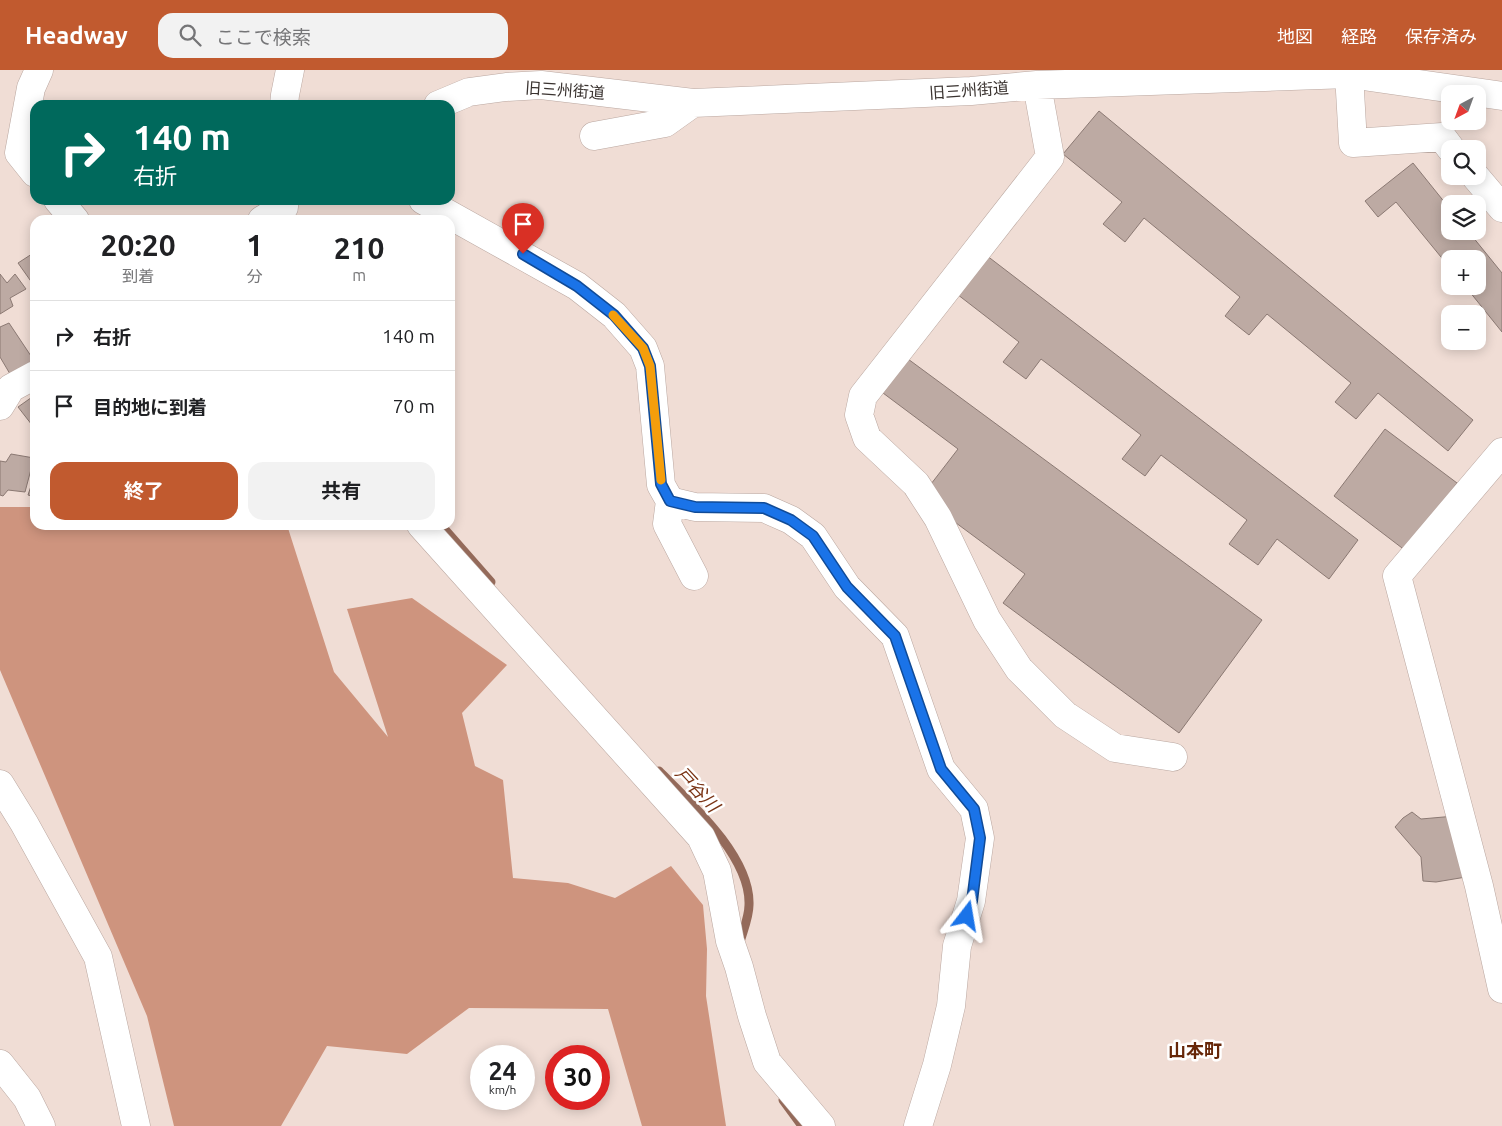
<!DOCTYPE html>
<html lang="ja">
<head>
<meta charset="utf-8">
<style>
	body { margin:0; font-family:Ubuntu,"Noto Sans JP",sans-serif; background:#f2f2f2; color:#202124; height:100vh; display:flex; flex-direction:column; font-size:19px; white-space:nowrap }
	* { box-sizing:border-box; margin:0 }
	p { font-size:16px; color:#757577 }
	.icon { flex:none; width:28px; height:28px; fill:none; stroke:currentColor; stroke-width:2; stroke-linecap:round; stroke-linejoin:round }
	.map { position:relative; flex:1; overflow:hidden }
	.side { position:absolute; left:30px; top:145px; width:425px; height:315px; display:flex; flex-direction:column; background:#fff; border-radius:15px; box-shadow:0 2px 12px #0003 }
	.side>* { flex:none }
	.banner { position:absolute; left:30px; top:30px; width:425px; height:105px; border-radius:15px; box-shadow:0 2px 12px #0003; background:#00695c; color:#fff; overflow:hidden }
	.needle { width:32px; rotate:221deg }
	.fabs { position:absolute; left:1441px; top:15px; display:grid; gap:10px }
	.fabs a { display:grid; place-items:center; width:45px; height:45px; border-radius:10px; background:#fff; box-shadow:0 2px 12px #0003; font-size:25px }
	.speed { position:absolute; left:470px; top:975px; display:flex; gap:10px; font-size:25px; font-weight:700; text-align:center }
	.speed>* { display:grid; place-content:center; width:65px; height:65px; border-radius:50%; background:#fff; box-shadow:0 2px 12px #0003; line-height:1 }
	.speed small { font-size:12px; font-weight:400 }
	.speed .limit { border:8px solid #d22; background:#fff; color:#111 }
	.pin { position:absolute; display:grid; place-items:center; width:42px; height:42px; color:#fff; margin:-51px -21px; border-radius:50% 50% 50% 0; rotate:-45deg; box-shadow:0 0 5px #0007 }
	.pin .icon { rotate:45deg }
	.me { position:absolute; width:55px; margin:-28px; rotate:14deg; stroke-linejoin:round; filter:drop-shadow(0 0 4px #0008) }
	.turn { display:flex; align-items:center; gap:18px; height:105px; padding:0 20px; font-size:22px }
	.turn .icon { width:65px; height:65px; stroke-width:2.5 }
	.turn b { display:block; font-size:35px; line-height:42px }
	.eta { display:flex; justify-content:space-evenly; align-items:center; height:85px; text-align:center }
	.eta b { font-size:30px; font-weight:700; line-height:35px }
	.button { display:flex; gap:10px; margin-top:auto; padding:10px 20px }
	.button a { flex:1; height:58px; border-radius:15px; background:#c15a2f; color:#fff; font-size:20px; font-weight:700; line-height:58px; text-align:center }
	.button a+a { background:#f2f2f2; color:#202124 }
	ul { padding:0; list-style:none }
	li { display:flex; align-items:center; gap:15px; height:70px; padding:0 20px; border-top:1px solid #e0e0e0 }
	li div { flex:1 }
	li b { display:block; font-size:19px }
	li em { font-style:normal }
	header { display:flex; align-items:center; gap:30px; box-sizing:border-box; height:70px; padding:0 25px; background:#c15a2f; color:#fff }
	header strong { font-size:24px }
	nav { display:flex; gap:28px; margin-inline-start:auto; font-size:18px }
	.search { width:350px; height:45px; background:#f2f2f2; display:flex; align-items:center; gap:12px; box-sizing:border-box; padding:0 18px; border-radius:15px; color:#757577; font-size:19px }
	.map>svg:first-child { display:block }
</style>
</head>
<body>
<header>
<strong>Headway</strong>
<div class="search"><svg class="icon" aria-label="search" viewBox="0 0 24 24"><circle cx="10" cy="10" r="6"/><path d="M15 15l6 6"/></svg>ここで検索</div>
<nav><a>地図</a><a>経路</a><a>保存済み</a></nav>
</header>
<div class="map">
<svg width="1502" height="1056" viewBox="0 0 1502 1056">
	<rect width="100%" height="100%" fill="#f0ddd5"/>
	<!-- forest -->
	<path fill="#ce947e" d="M0,437h35v18h252l47,147 54,65 -41,-128 65,-11 95,67 -45,48 13,53 28,14 10,98 55,5 47,15 56,-32 32,39 4,44 -1,47 20,130h-84l-34,-117 -139,-1 -62,46 -80,-8 -46,80h-107l-27,-110 -147,-346z"/>
	<g fill="none" stroke-linecap="round" stroke-linejoin="round">
		<!-- stream -->
		<path stroke="#946a5a" stroke-width="9" d="M441,455l50,57
			M659,701c32,32 92,86 90,134 0,12 -6,26 -9,37
			M783,1030l19,26"/>
	</g>
	<!-- building -->
	<path fill="#bdaaa3" stroke="#8b7973" d="M1099,41l374,309 -25,31 -70,-58 -22,26 -21,-17 16,-19 -84,-69 -18,21 -24,-19 15,-19 -96,-79 -19,24 -22,-18 19,-22 -59,-48z
		M1413,93l37,46v22h18l34,42v59l-37,-46h13v-27h-28v9l-54,-66 -18,15 -13,-16z
		M35,182v35l-17,-24z
		M982,182l376,288 -29,39 -52,-40 -19,26 -29,-21 18,-24 -86,-65 -16,21 -23,-17 19,-24 -100,-76 -15,20 -23,-17 16,-20 -66,-51z
		M0,204l7,9 8,-9 11,15 -16,9 3,8 -13,8z
		M9,253l26,39 -22,17 -13,-22v-30z
		M908,289l354,261 -83,113 -176,-130 22,-29 -104,-77 37,-48 -75,-56z
		M35,325v28l-3,2 -14,-18z
		M1385,359l72,54 -51,68 -72,-55z
		M11,384l23,4 -9,34 -17,-2 -5,6 -3,-1v-34l6,1z
		M35,404v23l-7,-2z
		M1412,742l9,7 34,-3 11,61 -30,5 -13,-1 -2,-24 -26,-30 8,-9z"/>
	<g fill="none" stroke-linecap="round" stroke-linejoin="round">
		<!-- minor casing -->
		<g stroke="#baa7a0" stroke-width="29">
			<path id="minor" d="M1349,4l4,69 89,-6 9,12
				M1037,15l13,72 -187,239 -4,19 8,23 49,46 22,34 49,102 32,49 46,46 50,33 58,9
				M284,35l1,-10 5,-25
				M438,35l31,-13 37,-5 35,-2 152,18 278,-12 66,-6 312,-11 153,22
				M594,66l71,-13 28,-20
				M19,83l12,-65 8,-18
				M19,83l16,20
				M1475,106l27,32
				M58,130l17,20
				M423,130l154,86 37,29 29,33 7,18 11,119 9,16 25,6 69,1 27,12 22,16 34,51 48,49 46,133 33,40 6,29 -9,63 -14,45 -6,60 -14,59 -19,61
				M262,150l22,-13v-7
				M0,336l11,-18 24,-13
				M1502,382l-105,124 82,310 23,103
				M670,431l-3,23 27,52
				M421,455l280,312 16,34 13,70 9,26 13,49 15,46 54,64
				M0,714l24,39 74,134 38,169
				M0,994l27,34 14,28"/>
		</g>
		<!-- minor -->
		<use href="#minor" stroke="#fff" stroke-width="28"/>
	</g>
	<g fill="none" stroke-linecap="round" stroke-linejoin="round">
		<!-- route casing -->
		<g stroke="#114b97" stroke-width="12">
			<path id="route" d="M523,184l54,32 37,29 29,33 7,18 11,118 9,17 25,6 69,1 27,12 22,16 34,51 48,49 46,133 33,40 6,29 -8,63 -5,15"/>
		</g>
		<!-- route -->
		<use href="#route" stroke="#1a73e8" stroke-width="9"/>
		<!-- slow -->
		<path stroke="#f59e0b" stroke-width="9" d="M613,245l30,33 7,18 11,114"/>
	</g>
	<g text-anchor="middle" dominant-baseline="central" stroke-width="5" stroke-linejoin="round" paint-order="stroke">
		<!-- street labels -->
		<g font-size="16" fill="#3a3330" stroke="#fff">
			<text transform="translate(565 20) rotate(4)">旧三州街道</text>
			<text transform="translate(969 20) rotate(-4)">旧三州街道</text>
		</g>
		<!-- water labels -->
		<g font-size="18" font-style="italic" fill="#7a3415" stroke="#fff">
			<text transform="translate(698 719) rotate(47)">戸谷川</text>
		</g>
		<!-- neighbourhood labels -->
		<g font-size="18" font-weight="bold" fill="#662608" stroke="#fff">
			<text x="1195" y="980">山本町</text>
		</g>
	</g>
</svg>
<div class="fabs">
<a><svg class="needle" viewBox="-14 -14 28 28"><path d="M0-13l5 13h-10z" fill="#e53935"/><path d="M0 13l5-13h-10z" fill="#757577"/></svg></a>
<a><svg class="icon" aria-label="search" viewBox="0 0 24 24"><circle cx="10" cy="10" r="6"/><path d="M15 15l6 6"/></svg></a>
<a><svg class="icon" aria-label="layers" viewBox="0 0 24 24"><path d="M12 4l9 5-9 5-9-5zM3 14l9 5 9-5"/></svg></a>
<a>+</a>
<a>−</a>
</div>
<div class="speed"><div>24<small>km/h</small></div><div class="limit">30</div></div>
<div class="pin" style="left:523px;top:184px;background:#d93025"><svg class="icon" aria-label="arrive" viewBox="0 0 24 24"><path d="M6 21V4h12l-3 4 3 4H6"/></svg></div>
<svg class="me" style="left:967px;top:846px" viewBox="-20 -20 40 40"><path d="M0-17L14 15 0 8-14 15z" fill="#1a73e8" stroke="#fff" stroke-width="4"/></svg>
<div class="banner">
<div class="turn"><svg class="icon" aria-label="right" viewBox="0 0 24 24"><path d="M7 20v-9h11M14 6l5 5-5 5"/></svg><div><b>140 m</b>右折</div></div>
</div>
<section class="side">
<div class="eta">
<div><b>20:20</b><p>到着</p></div>
<div><b>1</b><p>分</p></div>
<div><b>210</b><p>m</p></div>
</div>
<ul>
<li><svg class="icon" aria-label="right" viewBox="0 0 24 24"><path d="M7 20v-9h11M14 6l5 5-5 5"/></svg><div><b>右折</b></div><em>140 m</em></li>
<li><svg class="icon" aria-label="arrive" viewBox="0 0 24 24"><path d="M6 21V4h12l-3 4 3 4H6"/></svg><div><b>目的地に到着</b></div><em>70 m</em></li>
</ul>
<div class="button"><a>終了</a><a>共有</a></div>
</section>
</div>
</body>
</html>
